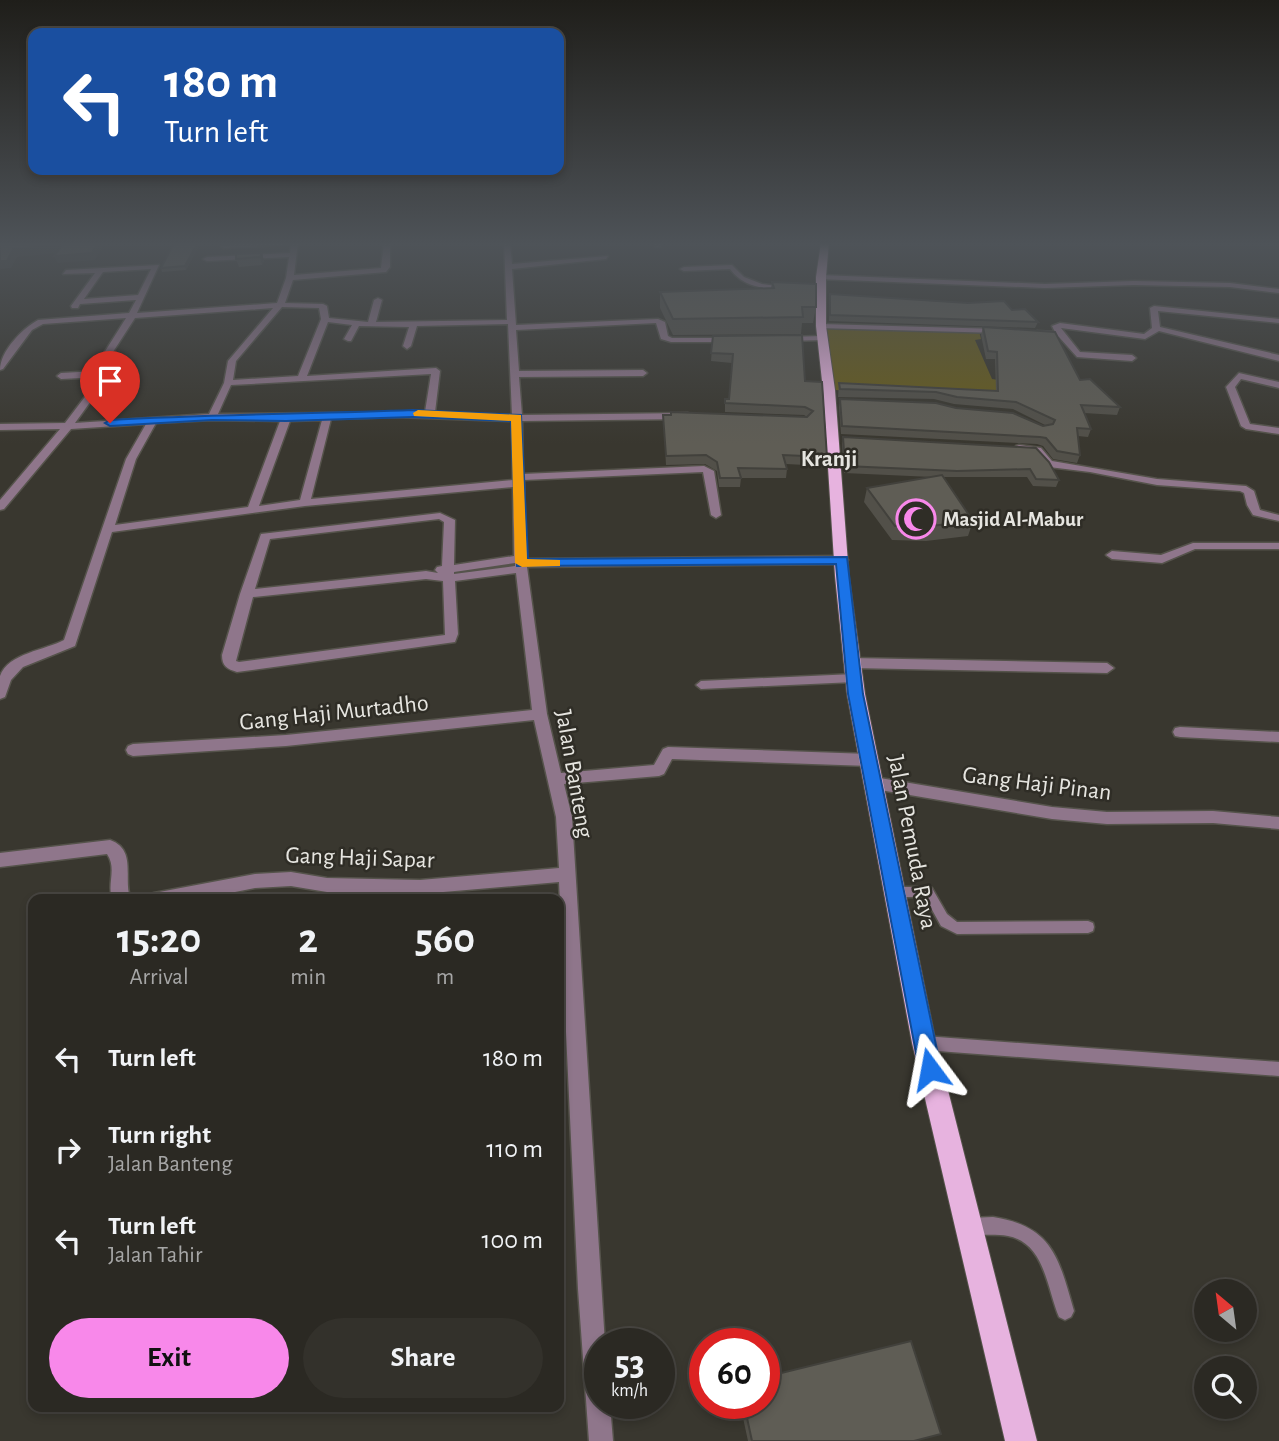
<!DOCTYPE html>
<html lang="en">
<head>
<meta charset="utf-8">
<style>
	body { margin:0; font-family:"Alegreya Sans",sans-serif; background:#33312b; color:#f1f3f6; height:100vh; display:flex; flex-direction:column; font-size:26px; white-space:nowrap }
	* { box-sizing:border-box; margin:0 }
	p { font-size:23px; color:#a6a6a6 }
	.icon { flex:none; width:38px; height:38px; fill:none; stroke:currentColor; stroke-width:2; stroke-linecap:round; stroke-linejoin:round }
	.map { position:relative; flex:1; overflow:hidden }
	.panel { position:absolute; left:28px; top:894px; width:536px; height:518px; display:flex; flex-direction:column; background:#2b2923; border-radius:14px; box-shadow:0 4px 10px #0003,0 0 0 2px #474541 }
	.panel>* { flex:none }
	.top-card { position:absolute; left:28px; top:28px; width:536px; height:147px; border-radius:14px; box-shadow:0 4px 10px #0003,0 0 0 2px #474541; background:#1a4fa0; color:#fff; overflow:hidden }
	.needle { width:46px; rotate:331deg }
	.controls { position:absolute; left:1194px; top:1279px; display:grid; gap:14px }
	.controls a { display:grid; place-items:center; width:63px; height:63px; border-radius:50%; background:#2b2923; box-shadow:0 4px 10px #0003,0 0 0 2px #474541; font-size:35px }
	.speed { position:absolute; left:584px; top:1328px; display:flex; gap:14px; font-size:35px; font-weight:700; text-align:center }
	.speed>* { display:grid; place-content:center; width:91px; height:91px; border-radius:50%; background:#2b2923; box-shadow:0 4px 10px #0003,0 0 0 2px #474541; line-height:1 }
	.speed small { font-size:18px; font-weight:400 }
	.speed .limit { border:10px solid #d22; background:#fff; color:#111 }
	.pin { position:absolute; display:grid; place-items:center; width:60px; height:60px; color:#fff; margin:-72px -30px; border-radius:50% 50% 50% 0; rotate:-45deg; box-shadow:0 0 7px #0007 }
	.pin .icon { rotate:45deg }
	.me { position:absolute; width:77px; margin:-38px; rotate:347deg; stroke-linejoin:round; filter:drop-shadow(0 0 5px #0008) }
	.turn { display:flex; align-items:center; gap:24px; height:147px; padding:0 21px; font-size:32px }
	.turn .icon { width:91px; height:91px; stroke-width:2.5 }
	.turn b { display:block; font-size:49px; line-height:60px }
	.eta { display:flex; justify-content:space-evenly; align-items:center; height:119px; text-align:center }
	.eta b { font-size:42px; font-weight:600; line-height:49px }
	.cta { display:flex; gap:14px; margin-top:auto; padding:14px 21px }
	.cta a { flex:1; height:80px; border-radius:42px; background:#f888ea; color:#111; font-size:28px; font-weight:600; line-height:80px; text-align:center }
	.cta a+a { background:#33312b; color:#f1f3f6 }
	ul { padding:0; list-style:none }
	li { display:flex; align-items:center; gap:21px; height:91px; padding:0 21px }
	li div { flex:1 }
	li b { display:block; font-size:26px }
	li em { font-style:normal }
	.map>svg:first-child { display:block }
</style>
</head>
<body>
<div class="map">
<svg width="1279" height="1441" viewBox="0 0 1279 1441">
	<rect width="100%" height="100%" fill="#39372f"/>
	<!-- green -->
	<path fill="#695d1b" d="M826,328l153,3 2,8 -6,1 17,39 19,3 1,17 -178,-9z"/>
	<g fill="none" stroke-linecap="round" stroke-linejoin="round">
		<!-- service casing -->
		<g stroke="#55534b" stroke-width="3">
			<path id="service" d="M854,674l5,4 -5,4 -153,7 -5,-4 5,-4z
				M894,887h34l4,1 15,26 10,8 131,-1 5,2 1,4 -1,4 -5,2 -131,1 -16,-8 -16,-29h-31l-4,-1 -2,-4 2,-4z
				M924,1036l355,26v14l-355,-26 -5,-2 -2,-5 2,-5z
				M993,1217c60,9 66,42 81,94l-3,6 -6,3 -6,-3c-12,-28 -14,-74 -51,-81 -15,-3 -32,1 -45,-4l-2,-6 2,-6 6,-2z"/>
		</g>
		<!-- minor casing -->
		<g stroke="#55534b" stroke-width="3">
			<path id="minor" d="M256,242h42l-4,33 87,-7 3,-26h6v25l-4,5 -93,8 -8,23 38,1 4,2 2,12 39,4 6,-22 4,-2 4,2 -6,22 131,-2 -3,-78h6l2,22 96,-8 -2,3 -94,10 4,56 142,-6 7,3 3,14 4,2h57l4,2 -4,2h-58l-10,-3 -5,-16 -140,7 3,41 124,-1 4,3 -4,3 -124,1 3,38 166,-2 5,3 -5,3 -166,2 1,53 181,-8 10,5 7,44 -5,3 -5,-3 -8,-43 -179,8 2,79 316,-3 6,4 -6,4 -315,3 20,147 14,59 93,-8 9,-16 5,-2 201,7 5,2 2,4 -2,4 -5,2 -197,-7 -8,15 -5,2 -95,8 8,33 33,527h-5v60h10l3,37h-24l-11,-152 -19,-407 -139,12 -93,-2 -36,-6 -36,2 -60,12h-49l2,-5 6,-2 101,-19 36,-2 36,6 93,2 139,-12 -3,-51 -22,-97 -248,26 -153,10 -5,-2 -2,-4 2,-4 5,-2 153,-9 246,-25 -16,-137 -61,8 3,53 -3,8 -218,30c-10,-3 -15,-6 -15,-17l18,-61 21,-60 179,-21 15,7 -1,45 60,-9 -1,-69 -208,19 -193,26 -37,114 -52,21 -12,13 -6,17 -5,2c0,-7 0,-17 0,-23 8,-23 46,-26 64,-36l62,-181 20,-35 -75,5 -67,80 -4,1v-10l60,-71 -60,1v-6l65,-1 35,-46 -39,2 -4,-3 4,-3 37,-2 11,5 -34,47 134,-9 15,-31 4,-22 45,-53 -138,10 -24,37 -3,1 -4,-3 22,-35 -83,6 -11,6 -29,39 -3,1c0,-19 23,-42 38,-50l91,-7 7,-13 -56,4 -2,4h-6l-1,-2 24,-33 -32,1 3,-4 93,-5 -22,48 140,-10 9,-25 3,-21 -82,4 -4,-2 4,-2 83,-4 1,-9 -67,4 -3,-2zM151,269l-13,26 -54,4 19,-27zM282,307l37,1 2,11 -23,57 -65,4 3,-19zM328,322l24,3 -8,14 4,2h3l8,-15 50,1 -6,19 4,3 4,-3 6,-20 91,-2 4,91 -77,-3 5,-41 -4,-3 -129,8zM431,374l-6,38 -207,2 13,-29zM396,417l116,4 1,59 -202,19 20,-80zM212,420l68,1 -32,86 -133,18 21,-66 20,-36zM322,420l-22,80 -41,6 31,-85zM439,519l5,3 -2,44 -5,1 -2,3 3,3 -12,-2 -171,18 15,-50zM515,563v3l-61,8v-2zM426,579l17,2 2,54 -206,27 -3,-1 17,-64z
				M654,242h6l1,4 -5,1z
				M732,265l12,12 18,7 30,4 -4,2c-23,-1 -44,-2 -58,-21l-46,2 -4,-2 4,-2z
				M821,275l224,9 89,-3 96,2 49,6v4l-49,-6 -96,-2 -89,3 -227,-9v-4z
				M1154,306l125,13v4l-121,-12 2,16 119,28v6l-120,-30 -14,8 -84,-11 19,24 52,3 4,3 -4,3 -55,-4 -18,-20 -26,-4 4,-2 18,1 -3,-6 8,-3 84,11 8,-6 -2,-20z
				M821,324l178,5 4,2 -4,2 -181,-5v-4z
				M823,336l4,2 -1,2 -42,1 -4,-2 4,-2z
				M1239,373l40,9v6l-38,-9 -6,8 15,37 29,4v6l-33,-5 -5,-3 -15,-39z
				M1019,445l22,3 11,13 105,18 89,7 8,5 6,19 19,5v6l-26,-6 -6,-10 -3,-12 -4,-2 -83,-6 -67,-13 -41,-5 -4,-1 -11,-13 -18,-3v-4z
				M1193,543h86v6h-84l-33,14 -50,-4 -6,-4 6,-4 49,4z
				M852,658l255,5 7,5 -7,5 -255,-5 -7,-5z
				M1180,727l99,5v10l-99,-5 -5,-1 -2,-4 2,-4z
				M874,777l178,30 55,5 106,-1 66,6v12l-66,-6 -106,1 -55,-5 -178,-30 -5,-2 -2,-4 2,-4z
				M110,840c28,10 12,40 21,60l-19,-2c-5,-14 5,-30 -5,-44l-107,13v-14z"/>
		</g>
		<!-- primary casing -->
		<g stroke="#55534b" stroke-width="2">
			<path id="primary" d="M821,242h8l-3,35v49l9,64 14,186 16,118 71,349 101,398h-32l-93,-398 -65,-349 -12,-118 -12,-186 -7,-64v-49z"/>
		</g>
		<!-- service -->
		<use href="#service" fill="#8f768b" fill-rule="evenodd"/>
		<!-- minor -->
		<use href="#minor" fill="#8f768b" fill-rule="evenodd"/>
		<!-- primary -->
		<use href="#primary" fill="#e7b3df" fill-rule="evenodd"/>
	</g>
	<!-- wall -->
	<path fill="#525049" d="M199,245l-13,25 -24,2 -1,-4z
		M262,253l2,8 -2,4 -23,2 -3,-8z
		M772,282l44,25 -3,16h-11l-1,11 -128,1 -13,-27v-16l111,-4z
		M830,294l182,16 26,12 -3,6 -206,-7z
		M983,327l97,53 40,27 -3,8 -33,-2 7,16 -3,8 -10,-1 2,19 -3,8 -24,-4 -10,-13 -6,-2 -196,-10 -2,-27 1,-8 116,9 87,18 2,-1 -32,-16 -59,-5 -20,-5 -96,-2 1,-14 157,8 -1,-32h-9l-5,-24z
		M713,336l92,45 22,76 -2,9 -39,-2 1,5 -1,9h-45l-1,9h-21l-2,-16 -12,-7 -39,1 -3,-50 144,2 -3,-2 -79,-3v-13h4l3,-36 -21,-2z
		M843,437l193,11 23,32 -3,7 -23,-1 -6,-9h-84l30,44 -5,15 -42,5 -34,-1 -28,-38 3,-14 65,-11 -88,-4 -2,-29z
		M740,1404h25l149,37h-166z"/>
	<!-- shaded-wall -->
	<path fill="#42413c" d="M98,242h7l-10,18 -37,3 -4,-7z
		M198,242l1,3 -13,25 -1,-4z
		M62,245l3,7 -48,5 -6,11 -11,1v-8l13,-12z
		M262,253l2,8 -2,4 -2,-8z"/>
	<!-- building -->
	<path fill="#5f5d55" stroke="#42413c" stroke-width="2" d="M0,242h98l-6,11 -38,3 8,-11 -49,4 -6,12h-7z
		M198,242l-13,24 -24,2 13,-25z
		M262,253l-2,4 -24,2v-5z
		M772,282l44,2v23h-14l1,10 -130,2 -13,-27 114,-4z
		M830,294l138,9 36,-2 8,9 13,-1 13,13 -208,-7z
		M983,327l72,5 25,48 10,-1 30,28 -39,-2 10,24 -14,-1 3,27 -23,-4 -11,-13 -6,-1 -198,-11 -2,-27 96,4 20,5 57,5 30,13 10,-2 2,-4 -39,-18 -59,-5 -21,-5 -96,-3 -1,-6 159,8 -1,-39 -9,-1z
		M802,335l3,46 17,1 5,75 -44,-2 4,14 -49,-1 3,10h-21l-3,-16 -11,-7 -40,1 -3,-41h8v-3l136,5 6,-6 -8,-4 -80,-4v-4h4l4,-45 -22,-1 2,-17z
		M843,437l193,11 13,14 10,18 -23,-1 -6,-10 -73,2 -112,-5z
		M942,475l31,46 -42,5h-36l-28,-38z
		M911,1341l30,93 -27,7h-162l-8,-37h21v-27z"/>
	<!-- sky -->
	<linearGradient id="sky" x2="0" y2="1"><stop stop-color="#1f1e1a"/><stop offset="0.55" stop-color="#4e5358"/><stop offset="1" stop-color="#4e5358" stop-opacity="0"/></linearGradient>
	<rect width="1279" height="444" fill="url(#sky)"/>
	<!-- route -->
	<path fill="#1a73e8" stroke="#114b97" stroke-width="2" d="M413,410l108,5 7,144 319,-2 16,137 78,375 -3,8 -8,3 -8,-3 -3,-8 -71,-375 -12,-130 -319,2 -6,-145 -98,-4 -127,4 -74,-1 -102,6 -5,-3 5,-3c101,-6 202,-6 303,-10z"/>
	<!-- slow -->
	<path fill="#f59e0b" d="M418,410l103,5 6,144 33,1v6l-38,1 -7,-4 -4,-142 -97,-5 -1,-3z"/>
	<!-- icons -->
	<defs>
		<g id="mosque-ring" transform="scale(2.0125)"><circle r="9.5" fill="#2f2d26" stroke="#f888ea" stroke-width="1.5"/><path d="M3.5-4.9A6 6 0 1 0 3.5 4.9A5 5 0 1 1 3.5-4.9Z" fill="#f888ea"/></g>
	</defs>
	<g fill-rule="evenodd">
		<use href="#mosque-ring" x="916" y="519"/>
	</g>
	<g text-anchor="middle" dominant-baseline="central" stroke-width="5" stroke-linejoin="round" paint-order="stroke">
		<!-- far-poi labels -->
		<g font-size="21" font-weight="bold" fill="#e6e5e0" stroke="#2f2d26" text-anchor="start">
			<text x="943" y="519">Masjid Al-Mabur</text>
		</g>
		<!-- far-quarter labels -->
		<g font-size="23" font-weight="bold" fill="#e6e5e0" stroke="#2f2d26">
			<text x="829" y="459">Kranji</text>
		</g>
		<!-- street labels -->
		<g font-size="24" fill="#e6e5e0" stroke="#2f2d26">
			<text transform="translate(334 713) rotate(-6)">Gang Haji Murtadho</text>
			<text transform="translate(574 774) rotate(80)">Jalan Banteng</text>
			<text transform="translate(1037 784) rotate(7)">Gang Haji Pinan</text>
			<text transform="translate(912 842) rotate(79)">Jalan Pemuda Raya</text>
			<text transform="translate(360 858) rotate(2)">Gang Haji Sapar</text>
		</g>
	</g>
</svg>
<div class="controls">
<a><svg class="needle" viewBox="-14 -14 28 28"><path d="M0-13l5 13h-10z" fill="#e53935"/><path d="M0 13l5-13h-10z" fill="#a6a6a6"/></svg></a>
<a><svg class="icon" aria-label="search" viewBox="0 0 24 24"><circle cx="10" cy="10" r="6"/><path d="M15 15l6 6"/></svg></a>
</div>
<div class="speed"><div>53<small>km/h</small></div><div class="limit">60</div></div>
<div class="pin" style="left:110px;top:423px;background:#d93025"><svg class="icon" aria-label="arrive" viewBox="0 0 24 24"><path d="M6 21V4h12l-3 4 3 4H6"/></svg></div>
<svg class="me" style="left:930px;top:1069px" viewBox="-20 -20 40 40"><path d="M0-17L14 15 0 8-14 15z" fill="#1a73e8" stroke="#fff" stroke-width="4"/></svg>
<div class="top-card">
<div class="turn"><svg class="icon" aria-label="left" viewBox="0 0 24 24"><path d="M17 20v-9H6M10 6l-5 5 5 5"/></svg><div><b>180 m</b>Turn left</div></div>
</div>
<section class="panel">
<div class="eta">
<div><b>15:20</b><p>Arrival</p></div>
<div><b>2</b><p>min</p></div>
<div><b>560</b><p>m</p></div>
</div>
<ul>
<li><svg class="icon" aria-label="left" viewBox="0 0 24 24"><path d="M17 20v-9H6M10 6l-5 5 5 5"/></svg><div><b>Turn left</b></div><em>180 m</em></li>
<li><svg class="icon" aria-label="right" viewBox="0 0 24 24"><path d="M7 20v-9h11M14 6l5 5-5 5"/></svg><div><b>Turn right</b><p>Jalan Banteng</p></div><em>110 m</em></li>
<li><svg class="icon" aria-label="left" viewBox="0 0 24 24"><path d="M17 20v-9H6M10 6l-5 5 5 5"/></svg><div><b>Turn left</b><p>Jalan Tahir</p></div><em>100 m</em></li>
</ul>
<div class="cta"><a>Exit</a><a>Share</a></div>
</section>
</div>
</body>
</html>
